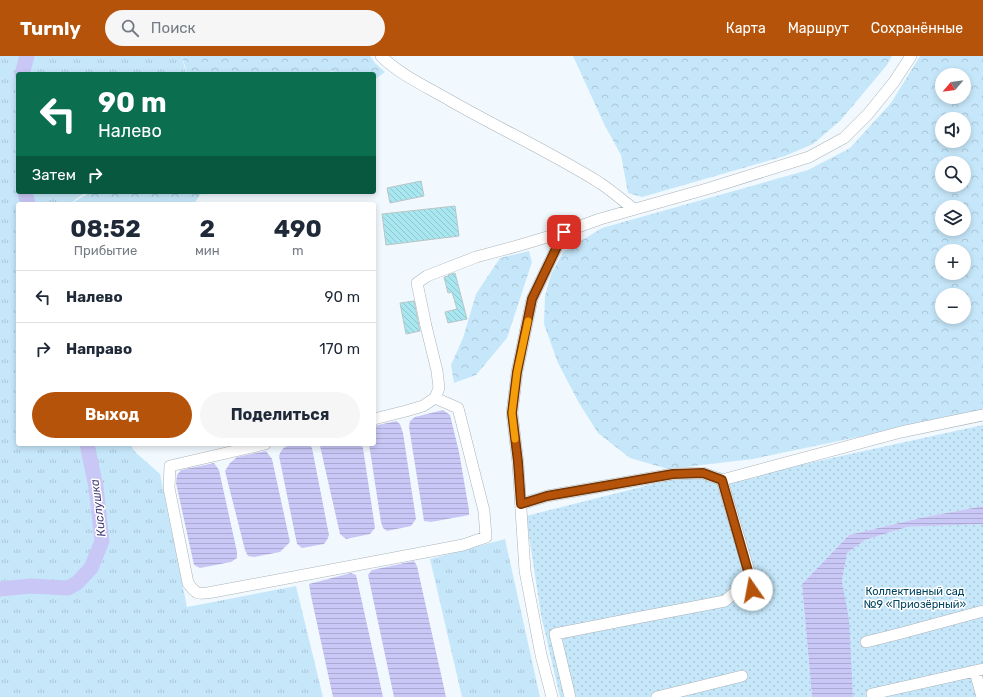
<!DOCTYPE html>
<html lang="ru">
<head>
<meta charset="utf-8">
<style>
	body { margin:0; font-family:Rubik,sans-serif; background:#f6f6f7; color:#1f2937; height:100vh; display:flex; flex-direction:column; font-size:15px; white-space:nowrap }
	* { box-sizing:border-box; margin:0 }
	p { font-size:13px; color:#747a83 }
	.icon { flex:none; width:22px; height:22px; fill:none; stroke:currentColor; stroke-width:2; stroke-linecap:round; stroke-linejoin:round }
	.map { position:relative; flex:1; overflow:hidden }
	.details { position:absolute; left:16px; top:146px; width:360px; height:244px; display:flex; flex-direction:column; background:#fff; border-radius:4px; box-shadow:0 2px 6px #0003 }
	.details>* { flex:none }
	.guide { position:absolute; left:16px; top:16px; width:360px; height:122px; border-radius:4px; box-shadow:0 2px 6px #0003; background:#0b6e4f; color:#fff; overflow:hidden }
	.needle { width:26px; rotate:241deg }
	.tools { position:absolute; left:935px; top:12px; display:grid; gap:8px }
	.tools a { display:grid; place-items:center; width:36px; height:36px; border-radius:50%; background:#fff; box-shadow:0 2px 6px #0003; font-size:20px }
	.pin { position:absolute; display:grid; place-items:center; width:34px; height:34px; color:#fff; margin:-17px; border-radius:8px; box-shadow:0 2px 6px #0006 }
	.me { position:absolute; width:44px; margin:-22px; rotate:348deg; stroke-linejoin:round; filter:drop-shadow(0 0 3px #0008) }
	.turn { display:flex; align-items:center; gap:14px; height:84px; padding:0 16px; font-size:18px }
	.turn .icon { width:52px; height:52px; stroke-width:2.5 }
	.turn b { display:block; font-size:28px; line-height:34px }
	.then { display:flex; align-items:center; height:38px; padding:0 16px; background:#0003; gap:8px; font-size:15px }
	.eta { display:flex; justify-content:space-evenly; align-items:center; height:68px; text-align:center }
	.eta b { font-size:24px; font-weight:700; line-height:28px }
	.cta { display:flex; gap:8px; margin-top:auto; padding:8px 16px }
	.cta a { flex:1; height:46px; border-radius:24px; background:#b45309; color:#fff; font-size:16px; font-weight:700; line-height:46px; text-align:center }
	.cta a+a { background:#f6f6f7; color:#1f2937 }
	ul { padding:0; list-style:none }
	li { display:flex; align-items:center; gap:12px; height:52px; padding:0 16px; border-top:1px solid #e0e1e3 }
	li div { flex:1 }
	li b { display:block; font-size:15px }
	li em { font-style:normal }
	header { display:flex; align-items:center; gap:24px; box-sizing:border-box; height:56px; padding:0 20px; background:#b45309; color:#fff }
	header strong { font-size:19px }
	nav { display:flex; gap:22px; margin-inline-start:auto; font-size:14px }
	.search { width:280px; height:36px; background:#f6f6f7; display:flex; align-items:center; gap:10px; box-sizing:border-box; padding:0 14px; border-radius:22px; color:#747a83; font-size:15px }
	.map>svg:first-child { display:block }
</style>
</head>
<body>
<header>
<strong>Turnly</strong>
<div class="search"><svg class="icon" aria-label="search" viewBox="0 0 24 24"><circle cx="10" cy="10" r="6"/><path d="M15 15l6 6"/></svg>Поиск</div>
<nav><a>Карта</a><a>Маршрут</a><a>Сохранённые</a></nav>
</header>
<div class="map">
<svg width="983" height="641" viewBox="0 0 983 641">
	<defs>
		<pattern id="grass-tufts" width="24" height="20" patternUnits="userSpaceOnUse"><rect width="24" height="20" fill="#c6e7fa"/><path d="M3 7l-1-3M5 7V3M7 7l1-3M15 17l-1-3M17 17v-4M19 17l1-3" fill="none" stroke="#a9c5d6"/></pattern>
		<pattern id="forest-crowns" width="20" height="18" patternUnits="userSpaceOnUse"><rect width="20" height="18" fill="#c6e7fa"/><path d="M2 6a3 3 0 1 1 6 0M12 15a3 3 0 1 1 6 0" fill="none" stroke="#a9c5d6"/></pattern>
		<pattern id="garden-dots" width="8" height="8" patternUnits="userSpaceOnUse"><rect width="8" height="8" fill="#c6e7fa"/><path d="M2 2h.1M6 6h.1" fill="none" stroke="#a9c5d6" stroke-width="1.8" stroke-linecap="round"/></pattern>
		<pattern id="water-rules" width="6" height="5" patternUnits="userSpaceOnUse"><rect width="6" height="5" fill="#c9c7f6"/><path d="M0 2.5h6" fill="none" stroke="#acaad2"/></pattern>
		<pattern id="building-back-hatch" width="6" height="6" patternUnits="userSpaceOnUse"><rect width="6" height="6" fill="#a8e7f0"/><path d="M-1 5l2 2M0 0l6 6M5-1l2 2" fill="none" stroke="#90c5cd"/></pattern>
	</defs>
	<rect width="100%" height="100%" fill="#f1f9ff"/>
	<!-- grass -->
	<path fill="url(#grass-tufts)" d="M0,0h182l4,18h-168v118h68l-17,12h-51v240h112l4,7 26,23 27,133 109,-21 27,111h-323z
		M505,483l35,158h-78l-32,-138z"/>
	<!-- forest -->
	<path fill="url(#forest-crowns)" fill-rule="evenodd" d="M182,0h188l5,7 10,9 -11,8v-6h-36l-6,-3 -8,3h-137z
		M573,0h319l-5,9 -47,56 -27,23 -28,12 -143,41 -14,-4 -7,-38 -16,-29z
		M920,0h63v355l-230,48 -85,10 -38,-11 -32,-25 -19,-30 -21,-40 -14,-39 1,-28 6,-21 12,-23 39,-24 206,-58 42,-22 41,-45zM942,19h22v22h-22zM942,63h22v22h-22zM942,107h22v22h-22zM942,151h22v22h-22zM942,195h22v22h-22zM942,239h22v22h-22z
		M91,136h111l-8,12h-124z
		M529,195l3,11 -25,76 -31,37 -22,8 -3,-18 12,-27 13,-44 24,-36z"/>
	<!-- garden -->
	<path fill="url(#garden-dots)" d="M983,369v81l-63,12 -71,17 -47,49 10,113h-252l-19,-82 -15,-99 155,-39 40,-5 5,11 33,-6 -1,-3z
		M983,468v173h-130l-11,-116 5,-28 18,-13 42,-13z"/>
	<!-- water -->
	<path fill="url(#water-rules)" d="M443,354l7,5 9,37 10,58v5l-38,7 -7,-1 -15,-94 1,-6 5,-4z
		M396,365l4,3 3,9 13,86 -5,7 -24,5 -4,-3 -2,-6 -12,-78h5v-18z
		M296,388h13l3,4 17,87 -2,5 -3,4 -22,4 -5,-4 -18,-88c3,-10 8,-10 17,-12z
		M321,388h40l2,4 12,80 -5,6 -24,5 -6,-5 -20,-88z
		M266,395l6,8 18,83 -10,10 -26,5 -6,-1 -3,-6 -20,-79 5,-8 7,-6z
		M214,407l5,7 18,82v6l-6,4 -31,6 -6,-3 -18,-82 1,-8 4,-5z
		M983,450v18l-76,3 -42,13 -18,13 -5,28 7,39 4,77h-41l-10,-113 47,-49 71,-17z
		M414,505l3,5 29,131h-52l-26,-122 4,-5z
		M351,517l5,2 27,122h-50l-22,-101 -2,-12z"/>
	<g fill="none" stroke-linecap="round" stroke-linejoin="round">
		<!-- river -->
		<path stroke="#c9c7f6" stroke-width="15" d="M22,18l5,-18
			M25,136l3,12
			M0,533l31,-3 37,2 9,-5 14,-15 11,-27 -6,-54 -9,-43"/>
	</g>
	<!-- building -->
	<path fill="url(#building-back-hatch)" stroke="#bac5c6" d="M421,125l3,15 -34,7 -3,-15z
		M455,150l4,30 -73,9 -4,-31z
		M455,217l12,46 -19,4 -3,-11 12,-3 -5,-17 -4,1 -4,-16 5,-1 -1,-1z
		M414,245l6,30 -14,3 -6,-31z"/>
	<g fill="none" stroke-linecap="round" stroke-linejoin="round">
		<!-- minor casing -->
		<g stroke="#abb4b9" stroke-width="12">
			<path id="minor" d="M381,0c19,19 46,31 70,45 49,28 101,52 149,82 12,8 23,18 34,26
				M374,363l32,-8 17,-5 12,-8 4,-10 -2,-17 -11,-45 -9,-43 10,-7 49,-19 41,-11 47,-14 36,-13 110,-31 99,-31 35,-19 24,-24 26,-32 17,-26
				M265,388l-95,22 -1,22 19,95c9,13 11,11 25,9l250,-47 23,-8 -2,-26 -26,-103 -23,-10
				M521,448l26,-8 126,-22 30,-1 19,7
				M866,586l32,-8 85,-23
				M975,615l7,26
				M872,638l111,-25
				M552,641l-11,-42 -16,-84 -7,-108 -6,-50 5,-41 15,-73 32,-67
				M570,641l-15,-63 71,-14 99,-19 9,-8 18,-3 1,-5 -31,-105 179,-48 82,-17
				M657,641l85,-21"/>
		</g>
		<!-- minor -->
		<use href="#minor" stroke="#fff" stroke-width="11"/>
	</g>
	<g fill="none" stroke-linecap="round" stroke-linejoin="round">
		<!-- route casing -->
		<g stroke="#753606" stroke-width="10">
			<path id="route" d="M564,176l-32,67 -15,73 -5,41 6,49 3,42 26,-8 126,-22 30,-1 19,7 30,105v5"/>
		</g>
		<!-- route -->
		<use href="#route" stroke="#b45309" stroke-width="7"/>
		<!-- slow -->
		<path stroke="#f59e0b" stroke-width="7" d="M515,383l-3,-26 5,-41 11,-51"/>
	</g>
	<g text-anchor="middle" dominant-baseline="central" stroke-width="3" stroke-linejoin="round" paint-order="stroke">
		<!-- park labels -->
		<g font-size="11" fill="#00435f" stroke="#fff">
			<text x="915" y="535">Коллективный сад<tspan x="915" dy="13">№9 «Приозёрный»</tspan></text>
		</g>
		<!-- water labels -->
		<g font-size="12" font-style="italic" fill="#49427c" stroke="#fff">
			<text transform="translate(98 452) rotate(-97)">Кислушка</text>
		</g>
	</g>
</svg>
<div class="tools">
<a><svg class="needle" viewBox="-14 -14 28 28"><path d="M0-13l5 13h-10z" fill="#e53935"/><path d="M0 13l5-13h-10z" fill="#747a83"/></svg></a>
<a><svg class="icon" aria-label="sound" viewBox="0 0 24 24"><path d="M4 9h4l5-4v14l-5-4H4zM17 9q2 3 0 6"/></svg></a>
<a><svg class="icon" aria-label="search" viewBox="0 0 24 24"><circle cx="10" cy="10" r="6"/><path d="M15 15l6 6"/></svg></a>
<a><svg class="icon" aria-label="layers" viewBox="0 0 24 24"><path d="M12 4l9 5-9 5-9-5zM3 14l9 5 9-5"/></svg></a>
<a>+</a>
<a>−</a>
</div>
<div class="pin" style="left:564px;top:176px;background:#d93025"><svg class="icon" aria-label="arrive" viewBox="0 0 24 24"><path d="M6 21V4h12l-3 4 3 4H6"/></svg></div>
<svg class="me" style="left:752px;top:534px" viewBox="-20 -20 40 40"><circle r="19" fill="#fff"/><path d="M0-13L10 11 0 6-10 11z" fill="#b45309"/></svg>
<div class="guide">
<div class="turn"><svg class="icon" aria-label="left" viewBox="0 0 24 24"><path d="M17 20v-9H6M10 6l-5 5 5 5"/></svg><div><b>90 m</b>Налево</div></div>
<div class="then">Затем<svg class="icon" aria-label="right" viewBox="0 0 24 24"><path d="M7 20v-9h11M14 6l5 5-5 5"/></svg></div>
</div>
<section class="details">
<div class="eta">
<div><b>08:52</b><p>Прибытие</p></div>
<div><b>2</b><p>мин</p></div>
<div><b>490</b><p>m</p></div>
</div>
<ul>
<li><svg class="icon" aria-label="left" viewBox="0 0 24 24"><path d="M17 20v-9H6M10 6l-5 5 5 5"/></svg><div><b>Налево</b></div><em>90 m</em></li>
<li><svg class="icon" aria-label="right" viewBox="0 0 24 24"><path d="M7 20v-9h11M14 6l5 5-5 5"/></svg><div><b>Направо</b></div><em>170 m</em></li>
</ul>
<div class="cta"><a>Выход</a><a>Поделиться</a></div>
</section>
</div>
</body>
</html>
